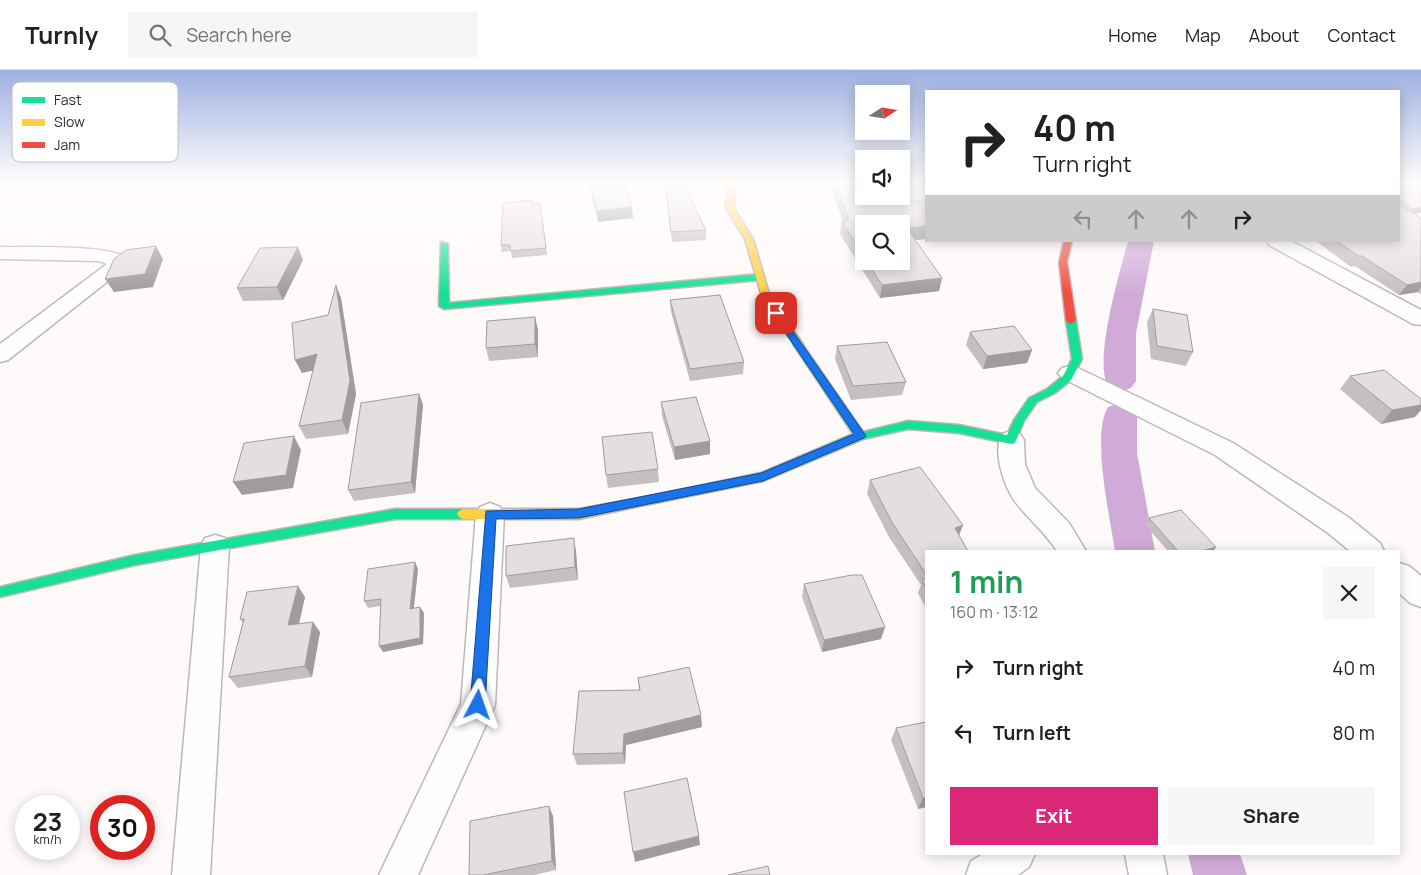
<!DOCTYPE html>
<html lang="en">
<head>
<meta charset="utf-8">
<style>
	body { margin:0; font-family:Manrope,sans-serif; background:#f6f6f6; color:#202124; height:100vh; display:flex; flex-direction:column; font-size:19px; white-space:nowrap }
	* { box-sizing:border-box; margin:0 }
	p { font-size:16px; color:#757577 }
	.icon { flex:none; width:28px; height:28px; fill:none; stroke:currentColor; stroke-width:2; stroke-linecap:round; stroke-linejoin:round }
	.map { position:relative; flex:1; overflow:hidden }
	.side { position:absolute; left:925px; top:480px; width:475px; height:305px; display:flex; flex-direction:column; background:#fff; border-radius:0px; box-shadow:0 2px 12px #0003 }
	.side>* { flex:none }
	.top-card { position:absolute; left:925px; top:20px; width:475px; height:152px; border-radius:0px; box-shadow:0 2px 12px #0003; background:#fff; color:#202124; overflow:hidden }
	.needle { width:32px; rotate:78deg }
	.controls { position:absolute; left:855px; top:15px; display:grid; gap:10px }
	.controls a { display:grid; place-items:center; width:55px; height:55px; border-radius:0px; background:#fff; box-shadow:0 2px 12px #0003; font-size:25px }
	.speed { position:absolute; left:15px; top:725px; display:flex; gap:10px; font-size:25px; font-weight:700; text-align:center }
	.speed>* { display:grid; place-content:center; width:65px; height:65px; border-radius:50%; background:#fff; box-shadow:0 2px 12px #0003; line-height:1 }
	.speed small { font-size:12px; font-weight:400 }
	.speed .limit { border:8px solid #d22; background:#fff; color:#111 }
	.pin { position:absolute; display:grid; place-items:center; width:42px; height:42px; color:#fff; margin:-21px; border-radius:10px; box-shadow:0 2px 8px #0006 }
	.me { position:absolute; width:55px; margin:-28px; rotate:4deg; stroke-linejoin:round; filter:drop-shadow(0 0 4px #0008) }
	.turn { display:flex; align-items:center; gap:18px; height:105px; padding:0 25px; font-size:22px }
	.turn .icon { width:65px; height:65px; stroke-width:2.5 }
	.turn b { display:block; font-size:35px; line-height:42px }
	.lanes { display:flex; align-items:center; height:48px; padding:0 25px; background:#0003; justify-content:center; gap:25px; direction:ltr }
	.lanes .off { opacity:.35 }
	.round { display:grid; place-items:center; flex:none; width:52px; height:52px; border-radius:0px; background:#f6f6f6 }
	.headline { display:flex; align-items:center; justify-content:space-between; height:85px; padding:0 25px }
	h1 { font-size:30px; font-weight:700; line-height:38px; color:#1e9e55 }
	.button { display:flex; gap:10px; margin-top:auto; padding:10px 25px }
	.button a { flex:1; height:58px; border-radius:0px; background:#db2777; color:#fff; font-size:20px; font-weight:700; line-height:58px; text-align:center }
	.button a+a { background:#f6f6f6; color:#202124 }
	ul { padding:0; list-style:none }
	li { display:flex; align-items:center; gap:15px; height:65px; padding:0 25px }
	li div { flex:1 }
	li b { display:block; font-size:19px }
	li em { font-style:normal }
	header { display:flex; align-items:center; gap:30px; box-sizing:border-box; height:70px; padding:0 25px; background:#fff; border-bottom:1px solid #e0e0e0 }
	header strong { font-size:24px }
	nav { display:flex; gap:28px; margin-inline-start:auto; font-size:18px }
	.search { width:350px; height:45px; background:#f6f6f6; display:flex; align-items:center; gap:12px; box-sizing:border-box; padding:0 18px; border-radius:0px; color:#757577; font-size:19px }
	.map>svg:first-child { display:block }
</style>
</head>
<body>
<header>
<strong>Turnly</strong>
<div class="search"><svg class="icon" aria-label="search" viewBox="0 0 24 24"><circle cx="10" cy="10" r="6"/><path d="M15 15l6 6"/></svg>Search here</div>
<nav><a>Home</a><a>Map</a><a>About</a><a>Contact</a></nav>
</header>
<div class="map">
<svg width="1421" height="805" viewBox="0 0 1421 805">
	<rect width="100%" height="100%" fill="#fefaf9"/>
	<g fill="none" stroke-linecap="round" stroke-linejoin="round">
		<!-- canal -->
		<path fill="#d0abd7" fill-rule="evenodd" d="M1128,171h26l-18,92v48l-5,7 -11,4 -11,-4c-17,-25 11,-116 19,-147z
			M1120,333l12,4 5,8v38l18,98h-40c-5,-33 -24,-117 -7,-144z
			M1188,784h52l7,21h-54z"/>
		<!-- street casing -->
		<g stroke="#beb7b6" stroke-width="3">
			<path id="street" d="M1267,171h24l130,69v15l-8,-1 -144,-79z
				M0,177c25,1 119,-4 132,15l-124,98 -8,2v-18l107,-80 -8,-3 -99,-2z
				M1070,296l8,2 155,75 115,74 32,26 4,8h-34l-22,-18 -113,-78 -153,-77 -4,-5 4,-5z
				M1011,361l9,3 4,6 1,24 10,24 34,35 17,28h-29c-12,-19 -30,-33 -43,-51 -10,-15 -22,-49 -12,-66z
				M490,433l10,4 4,7 -9,191 -77,170h-39l82,-171 15,-190 4,-7z
				M215,465l10,3 4,8 -19,329h-38l29,-329 4,-8z
				M1399,493l10,3 12,10v31l-11,-4 -11,-10z
				M983,784h52l-6,13 -11,8h-52l5,-14z
				M1125,784h38l4,21h-38z"/>
		</g>
		<!-- fast casing -->
		<g stroke="#beb7b6" stroke-width="3">
			<path id="fast" d="M441,172l7,2 1,59 311,-29 4,3 -4,3 -316,29 -5,-3z
				M1071,248l5,3 6,38 -11,21 -16,13 -18,9 -13,19 -9,22 -4,1 -52,-11 -51,-4 -45,10 -100,42 -113,23 -4,-1 -2,-3 2,-3 4,-1 111,-23 92,-39 -60,-90 2,-2h6l62,90 45,-11 51,4 48,10 7,-15 15,-22 18,-9 16,-13 9,-17 -6,-38z
				M395,439h68l4,2 2,3 -2,3 -4,2h-68l-260,46 -135,32v-10l135,-32z"/>
		</g>
		<!-- slow casing -->
		<g stroke="#beb7b6" stroke-width="3">
			<path id="slow" d="M730,111h8l-3,8 -1,19 19,31 17,58 33,47 -2,2h-6l-33,-49 -17,-58 -19,-31 1,-19z
				M650,426l4,1 2,3 -2,3 -75,16h-116l-4,-2 -2,-3 2,-3 4,-2h116z"/>
		</g>
		<!-- jam casing -->
		<g stroke="#beb7b6" stroke-width="3">
			<path id="jam" d="M1064,171h8l-5,21 9,59 -5,3 -5,-3 -7,-59z"/>
		</g>
		<!-- street -->
		<use href="#street" fill="#fffefe" fill-rule="evenodd"/>
		<!-- fast -->
		<use href="#fast" fill="#16e098" fill-rule="evenodd"/>
		<!-- slow -->
		<use href="#slow" fill="#ffcf43" fill-rule="evenodd"/>
		<!-- jam -->
		<use href="#jam" fill="#f24e42" fill-rule="evenodd"/>
	</g>
	<!-- wall -->
	<path fill="#c5bfc1" fill-rule="evenodd" d="M588,111h36l9,37 -35,4z
		M664,111h18l24,49v10l-34,2z
		M829,111h35l36,22 26,36 -11,1 27,38 -3,13 -59,7 -40,-64 2,-13h1zM864,154l37,37h-37z
		M1399,111h22l-7,33 7,4v76l-3,-2 -19,3 -44,-29 -4,1 -35,-26h83z
		M540,133l7,52 -35,3 -1,-7 -9,1 -1,-7 31,-41z
		M303,190l-20,40 -40,1 -6,-13z
		M341,228l15,96 -8,40 -42,5 -7,-13 14,-56 -11,3 -7,-13z
		M670,230l74,62 -1,12 -53,7 -19,-69z
		M1153,239l40,43 -7,14 -35,-7 -4,-37z
		M535,247l3,13v27l-49,4 -3,-13z
		M970,262l62,18 -5,13 -44,6 -17,-24z
		M837,276l69,36 -4,13 -51,5 -16,-41z
		M1350,306l71,23v11l-6,7 -34,7 -41,-35z
		M419,324l4,11 -8,88 -61,8 -6,-11z
		M661,332l49,52 -35,6 -13,-44z
		M658,399l1,13 -51,6 -2,-13z
		M870,410l56,71v58l-8,-16 3,-8 -32,-48 -22,-43z
		M1149,448l64,33h-45l-23,-26z
		M576,481l2,29 -68,8 -4,-12z
		M418,499l-4,39 10,5 -1,31 -40,8 -3,-46 -12,2 -4,-7z
		M804,514l81,43 -4,12 -59,13 -20,-55z
		M305,527l-6,27 21,8 -8,45 -74,11 -9,-11 14,-54 -3,-4z
		M638,608l64,49 -76,18 -1,19 -48,1 -4,-11 66,-64z
		M896,658l30,79 -8,2 -27,-69z
		M553,746l3,54 -22,5h-65z"/>
	<!-- shaded-wall -->
	<path fill="#a09b9d" d="M632,137l1,11 -35,4 -1,-11z
		M1421,137v6l-13,2 5,-6z
		M926,156v13l-22,2 3,-13z
		M156,176l7,13 -10,28 -39,5 -9,-13z
		M298,177l5,13 -20,40 -6,-13z
		M942,208l-3,13 -59,7 2,-13z
		M1421,212v5l-3,5 -19,3 8,-10z
		M336,215l5,13 15,96 -8,40 -6,-14z
		M535,247l3,13v27l-3,-13z
		M1032,280l-5,13 -44,6 4,-13z
		M317,284l7,14 -22,5 -7,-13z
		M419,324l4,11 -8,88 -4,-11z
		M1421,335v5l-6,7 -34,7 11,-14z
		M294,366l7,14 -8,38 -51,7 -9,-13z
		M710,371v13l-35,6 -1,-13z
		M963,455l-5,13 -3,-10z
		M574,468l2,13 2,29 -3,-13z
		M1216,477l-3,4h-11z
		M415,492l3,7 -5,46 -3,-6z
		M298,516l7,11 -9,39 -8,-11z
		M420,537l4,6 -1,31 -40,8 -4,-6z
		M313,552l7,10 -8,45 -7,-11z
		M885,557l-4,12 -59,13 2,-12z
		M701,645l1,12 -76,18 -1,19 -2,-11 1,-19z
		M923,728h3v9l-8,2z
		M549,736l4,10 3,54 -4,-9z
		M699,766l1,9 -65,17 -2,-10z"/>
	<!-- building -->
	<path fill="#e5dee0" stroke="#a09b9d" d="M589,111h35l8,26 -35,4z
		M665,111h17l24,49 -35,2z
		M835,111h29v15h33l3,7 26,-3v26l-19,2 35,50 -60,7 -15,-24h34v-37h-37v32l-22,-35 7,-1z
		M1399,111h22v26l-8,2 -14,-10z
		M532,130v4l8,-1 6,45 -35,3 -1,-6h-9l2,-42z
		M1399,135l22,13v64l-14,3 -45,-29h-4l-21,-15h62z
		M156,176l-11,28 -40,5 9,-20 12,-9z
		M298,177l-21,40 -40,1 23,-40z
		M336,215l14,96 -8,39 -43,6 18,-72 -22,6 -3,-37 36,-8z
		M720,225l24,67 -54,7 -20,-69z
		M1153,239l34,6 6,37 -36,-6z
		M535,247v27l-49,4 1,-27z
		M1014,256l18,24 -45,6 -17,-24z
		M887,272l19,40 -53,4 -16,-40z
		M1384,300l37,29v6l-29,5 -42,-34z
		M419,324l-8,88 -63,8 13,-87z
		M696,327l14,44 -36,6 -13,-45z
		M652,362l6,37 -52,6 -4,-38z
		M294,366l-8,39 -53,7 11,-39z
		M920,397l43,58 -8,3 13,23h-42v23l-33,-50 -23,-44z
		M1181,440l35,37 -14,4h-24l-29,-33z
		M574,468l1,29 -69,9v-30z
		M415,492l-5,47 10,-2v31l-41,8 2,-47 -17,2 4,-32z
		M852,505h10l23,52 -61,13 -20,-56z
		M926,509v9l-4,-8z
		M298,516l-10,39 25,-3 -8,44 -76,11 15,-58h-4l7,-27z
		M689,597l12,48 -77,19 -1,19 -50,1 6,-63 61,-1 -2,-12z
		M926,652v76h-3l-27,-70z
		M687,708l12,58 -66,16 -9,-60z
		M549,736l3,55 -69,14h-14l1,-54z
		M768,796l2,9h-42z"/>
	<!-- sky -->
	<linearGradient id="sky" x2="0" y2="1"><stop stop-color="#9eb0e1"/><stop offset="0.5" stop-color="#fffdfc"/><stop offset="1" stop-color="#fffdfc" stop-opacity="0"/></linearGradient>
	<rect width="1421" height="224" fill="url(#sky)"/>
	<!-- route -->
	<path fill="#1a73e8" stroke="#114b97" d="M776,240l3,1 85,122 2,3 -2,2 -101,43 -184,37 -83,1 -11,186 -2,5 -5,2 -5,-2 -3,-5 16,-194 93,-2 182,-36 93,-39 -82,-121z"/>
	<!-- legend -->
	<rect x="12" y="12" width="166" height="80" rx="8" fill="#fff" stroke="#c2bfbe" stroke-width="1"/>
	<rect x="22" y="27" width="23" height="6" fill="#16e098"/>
	<rect x="22" y="49" width="23" height="7" fill="#ffcf43"/>
	<rect x="22" y="72" width="23" height="6" fill="#f24e42"/>
	<g font-size="14" fill="#332927">
		<text x="54" y="35">Fast</text>
		<text x="54" y="57">Slow</text>
		<text x="54" y="80">Jam</text>
	</g>
</svg>
<div class="controls">
<a><svg class="needle" viewBox="-14 -14 28 28"><path d="M0-13l5 13h-10z" fill="#e53935"/><path d="M0 13l5-13h-10z" fill="#757577"/></svg></a>
<a><svg class="icon" aria-label="sound" viewBox="0 0 24 24"><path d="M4 9h4l5-4v14l-5-4H4zM17 9q2 3 0 6"/></svg></a>
<a><svg class="icon" aria-label="search" viewBox="0 0 24 24"><circle cx="10" cy="10" r="6"/><path d="M15 15l6 6"/></svg></a>
</div>
<div class="speed"><div>23<small>km/h</small></div><div class="limit">30</div></div>
<div class="pin" style="left:776px;top:243px;background:#d93025"><svg class="icon" aria-label="arrive" viewBox="0 0 24 24"><path d="M6 21V4h12l-3 4 3 4H6"/></svg></div>
<svg class="me" style="left:478px;top:635px" viewBox="-20 -20 40 40"><path d="M0-17L14 15 0 8-14 15z" fill="#1a73e8" stroke="#fff" stroke-width="4"/></svg>
<div class="top-card">
<div class="turn"><svg class="icon" aria-label="right" viewBox="0 0 24 24"><path d="M7 20v-9h11M14 6l5 5-5 5"/></svg><div><b>40 m</b>Turn right</div></div>
<div class="lanes"><svg class="icon off" aria-label="left" viewBox="0 0 24 24"><path d="M17 20v-9H6M10 6l-5 5 5 5"/></svg><svg class="icon off" aria-label="ahead" viewBox="0 0 24 24"><path d="M12 20V5M6 11l6-6 6 6"/></svg><svg class="icon off" aria-label="ahead" viewBox="0 0 24 24"><path d="M12 20V5M6 11l6-6 6 6"/></svg><svg class="icon" aria-label="right" viewBox="0 0 24 24"><path d="M7 20v-9h11M14 6l5 5-5 5"/></svg></div>
</div>
<section class="side">
<div class="headline"><div><h1>1 min</h1><p>160 m · 13:12</p></div><a class="round"><svg class="icon" aria-label="close" viewBox="0 0 24 24"><path d="M6 6l12 12M18 6L6 18"/></svg></a></div>
<ul>
<li><svg class="icon" aria-label="right" viewBox="0 0 24 24"><path d="M7 20v-9h11M14 6l5 5-5 5"/></svg><div><b>Turn right</b></div><em>40 m</em></li>
<li><svg class="icon" aria-label="left" viewBox="0 0 24 24"><path d="M17 20v-9H6M10 6l-5 5 5 5"/></svg><div><b>Turn left</b></div><em>80 m</em></li>
</ul>
<div class="button"><a>Exit</a><a>Share</a></div>
</section>
</div>
</body>
</html>
